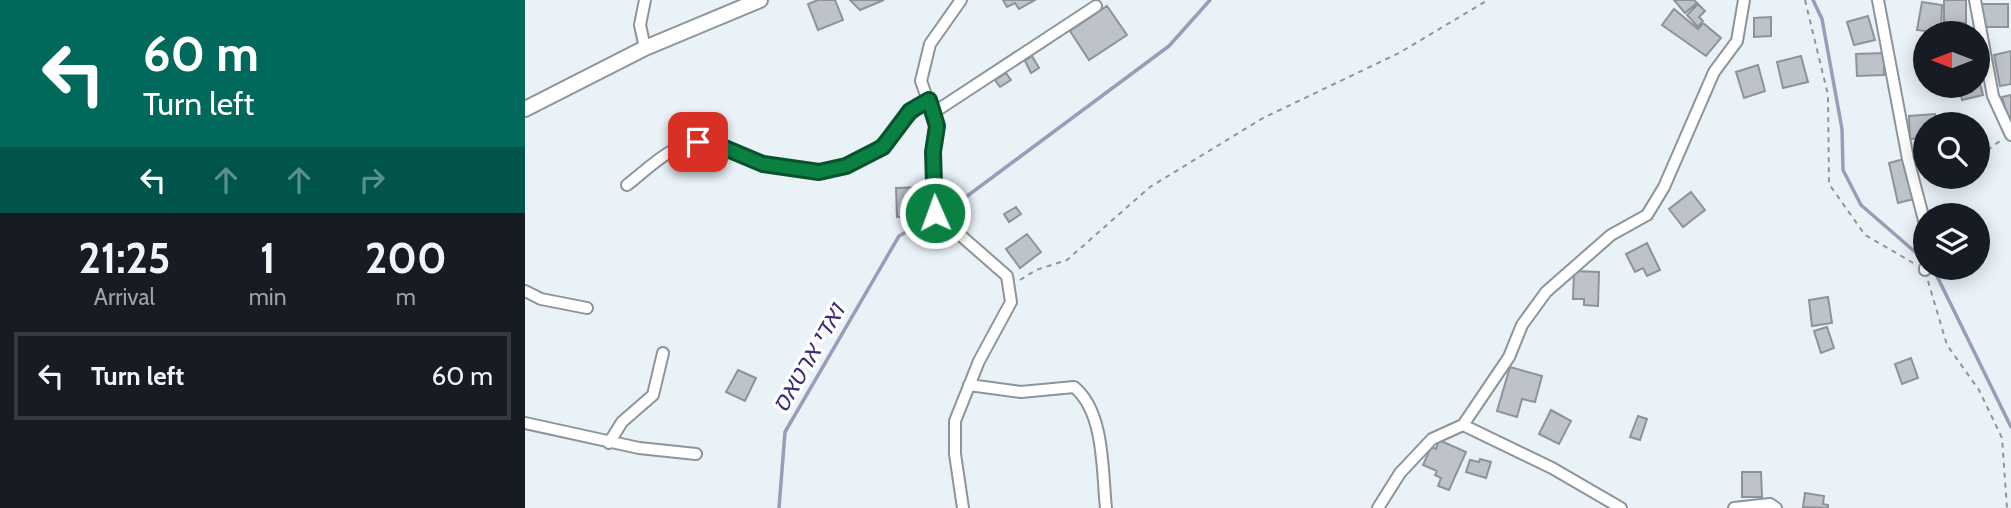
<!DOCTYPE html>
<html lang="en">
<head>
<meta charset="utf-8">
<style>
	body { margin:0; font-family:Cabin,"Noto Sans Hebrew",sans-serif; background:#20242c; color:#f1f3f6; height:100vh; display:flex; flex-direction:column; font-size:26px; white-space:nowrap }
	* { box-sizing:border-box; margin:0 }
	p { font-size:23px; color:#9ea1a6 }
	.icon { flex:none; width:38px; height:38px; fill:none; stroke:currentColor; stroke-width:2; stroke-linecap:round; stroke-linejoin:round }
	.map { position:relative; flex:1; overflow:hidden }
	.drawer { display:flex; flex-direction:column; background:#171b24; width:525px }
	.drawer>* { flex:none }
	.guide { background:#00695c; color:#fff; overflow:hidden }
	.needle { width:46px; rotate:270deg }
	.fabs { position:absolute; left:1388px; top:21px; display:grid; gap:14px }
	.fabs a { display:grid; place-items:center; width:77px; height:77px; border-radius:50%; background:#171b24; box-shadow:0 4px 18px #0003; font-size:35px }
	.pin { position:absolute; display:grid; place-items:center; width:60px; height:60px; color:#fff; margin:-30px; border-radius:14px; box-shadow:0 4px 10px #0006 }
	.me { position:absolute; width:77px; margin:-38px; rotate:358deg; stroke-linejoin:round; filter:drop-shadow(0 0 5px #0008) }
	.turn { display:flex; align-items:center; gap:24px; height:147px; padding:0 28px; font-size:32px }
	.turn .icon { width:91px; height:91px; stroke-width:2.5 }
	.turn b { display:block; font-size:49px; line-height:60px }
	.lanes { display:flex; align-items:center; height:66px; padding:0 28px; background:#0003; justify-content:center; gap:35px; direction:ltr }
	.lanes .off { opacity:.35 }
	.eta { display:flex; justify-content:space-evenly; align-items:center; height:119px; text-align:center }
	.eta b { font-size:42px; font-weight:800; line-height:49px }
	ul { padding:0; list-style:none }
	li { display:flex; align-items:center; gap:21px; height:88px; margin:0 14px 10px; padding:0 14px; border:4px solid #363941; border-radius:0px }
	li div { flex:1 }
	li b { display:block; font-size:26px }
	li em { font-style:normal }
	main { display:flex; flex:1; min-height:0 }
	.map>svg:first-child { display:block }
</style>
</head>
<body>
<main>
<section class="drawer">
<div class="guide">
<div class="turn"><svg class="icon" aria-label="left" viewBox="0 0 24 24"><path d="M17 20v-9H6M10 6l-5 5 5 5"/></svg><div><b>60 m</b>Turn left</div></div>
<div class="lanes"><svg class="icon" aria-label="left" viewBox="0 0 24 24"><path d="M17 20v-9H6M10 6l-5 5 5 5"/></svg><svg class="icon off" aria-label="ahead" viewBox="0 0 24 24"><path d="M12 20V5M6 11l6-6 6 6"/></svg><svg class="icon off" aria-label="ahead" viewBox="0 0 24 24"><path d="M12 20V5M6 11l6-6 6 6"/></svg><svg class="icon off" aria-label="right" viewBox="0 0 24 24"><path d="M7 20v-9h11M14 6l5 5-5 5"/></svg></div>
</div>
<div class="eta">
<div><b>21:25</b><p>Arrival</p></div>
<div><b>1</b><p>min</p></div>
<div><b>200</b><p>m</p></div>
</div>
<ul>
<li><svg class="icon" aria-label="left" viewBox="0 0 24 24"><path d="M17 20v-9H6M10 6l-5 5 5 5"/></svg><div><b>Turn left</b></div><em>60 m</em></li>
</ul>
</section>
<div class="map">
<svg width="1486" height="508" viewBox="0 0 1486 508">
	<rect width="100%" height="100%" fill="#e8f2f7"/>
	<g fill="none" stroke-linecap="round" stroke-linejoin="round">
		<!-- stream -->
		<path stroke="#9d9cb8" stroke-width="3.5" d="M1288,0l9,19 20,110 1,41 18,35 60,52
			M422,211l222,-165 41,-46
			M1408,268l78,159
			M254,508l6,-76 114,-196 14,-8 19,-5"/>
	</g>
	<!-- building -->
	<path fill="#bec3cb" stroke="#8e939a" stroke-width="2" d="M293,0h17l8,20 -25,10 -10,-26z
		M325,0h34l-24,10z
		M478,0h32l-16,9 -4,-6 -8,4z
		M1149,0h20l3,3 -12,10z
		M1419,0h22v23l-22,-1z
		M1397,2l20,3 -1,28 -24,-3z
		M1173,4l7,7 -6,6 4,4 -5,6 -11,-12z
		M1457,4h26v23h-26z
		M582,6l20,29 -38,25 -19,-29z
		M1149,9l24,20 5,-6 18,15 -15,18 -44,-31z
		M1343,16l7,24 -21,5 -7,-23z
		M1246,17v19l-17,1v-19z
		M1486,51v33l-11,2 -6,-31z
		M1359,53v22l-27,1 -1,-22z
		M507,56l7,12 -8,5 -6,-12z
		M1276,56l7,26 -25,6 -6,-26z
		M1233,65l7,26 -21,7 -8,-26z
		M1452,72l6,23 -21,5 -3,-14h18z
		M481,73l5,7 -11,7 -5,-7z
		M1486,95v24l-2,1 -7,-23z
		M1410,114v10h-10v14l-15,1 -1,-23z
		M1379,159l10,40 -16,4 -9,-40z
		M397,187l1,28 -26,2 -1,-29z
		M1166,192l14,18 -22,17 -14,-18z
		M491,207l5,7 -12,8 -5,-8z
		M502,234l14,18 -21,16 -14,-19z
		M1122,243l13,27 -13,6 -4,-8 -8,4 -9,-18z
		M1049,271l25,1 -1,34 -14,-1v-6h-11z
		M1303,297l4,26 -20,3 -3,-26z
		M1302,327l7,21 -13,5 -7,-22z
		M1386,358l7,20 -16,6 -7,-20z
		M985,367l32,9 -7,26 -13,-3 -5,18 -20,-6z
		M213,370l18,8 -11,23 -19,-9z
		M1026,410l20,11 -12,23 -20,-10z
		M1113,416l9,3 -7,21 -10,-3z
		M914,440l27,12 -17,38 -11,-4 3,-8 -6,-3 2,-4 -14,-6 8,-18 5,2z
		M955,459l11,3 -5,16 -20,-6 4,-12 9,2z
		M1217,472h19l1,25h-20z
		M1280,493l19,3 -1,8 5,1v3l-25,-1z"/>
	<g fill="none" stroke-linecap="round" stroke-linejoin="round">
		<!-- minor casing -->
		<g stroke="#8c9599" stroke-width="14">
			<path id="minor" d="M436,0l-31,44 -9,37 16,45 -4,26 2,61 72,63 4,26 -32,59 -24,60v33l8,54
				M1353,0l30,159 17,65
				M1450,0l18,96 18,39
				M120,48l-5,-23 5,-25
				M408,113l163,-107
				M102,185c21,-16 44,-41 72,-43 19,-2 42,13 60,20 24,9 59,11 84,5 41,-11 53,-47 86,-67
				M1400,270v-2
				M0,291l16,8 46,9
				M444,385l52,7 53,-5c31,25 28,85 32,121
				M0,423l114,25 57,6
				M938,425l89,43 69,40
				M84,443l13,-21 31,-27 10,-42
				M853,508l22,-35 32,-34 31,-14 46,-68 13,-32 24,-33 65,-57 36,-20 17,-28 50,-115 23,-31 7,-41
				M1209,508l36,-4 6,4"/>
		</g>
		<!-- tertiary casing -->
		<g stroke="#8c9599" stroke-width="18">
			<path id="tertiary" d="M0,109l120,-61 115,-48"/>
		</g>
		<!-- path -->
		<path stroke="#8e9598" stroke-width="2" stroke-dasharray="5 5" stroke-linecap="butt" d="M1280,0l23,95 1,89 36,51 50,29
			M1452,149h12l11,-8
			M495,280l16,-10 31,-10 83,-73 113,-69 136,-65 89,-53
			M1403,281l19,64 32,45 23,48 5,70"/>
		<!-- minor -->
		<use href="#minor" stroke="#fff" stroke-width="10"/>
		<!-- tertiary -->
		<use href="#tertiary" stroke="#fff" stroke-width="14"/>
	</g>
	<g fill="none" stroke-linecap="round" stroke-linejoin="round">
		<!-- route casing -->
		<g stroke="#07532c" stroke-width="18">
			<path id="route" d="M173,142l15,1 50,21 56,8 27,-6 37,-19 27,-36 19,-11 8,26 -4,26 2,61"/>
		</g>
		<!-- route -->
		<use href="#route" stroke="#0b8043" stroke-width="12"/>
	</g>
	<g text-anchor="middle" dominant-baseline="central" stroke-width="7" stroke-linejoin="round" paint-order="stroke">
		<!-- water labels -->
		<g font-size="24" font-style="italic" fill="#3d2c76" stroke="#fcfeff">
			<text transform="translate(283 358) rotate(-60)">ואדי ארטאס</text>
		</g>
	</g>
</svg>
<div class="fabs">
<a><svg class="needle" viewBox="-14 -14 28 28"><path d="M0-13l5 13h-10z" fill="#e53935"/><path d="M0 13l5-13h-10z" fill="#9ea1a6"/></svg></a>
<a><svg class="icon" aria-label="search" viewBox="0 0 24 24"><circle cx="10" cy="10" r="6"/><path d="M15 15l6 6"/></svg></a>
<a><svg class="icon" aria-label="layers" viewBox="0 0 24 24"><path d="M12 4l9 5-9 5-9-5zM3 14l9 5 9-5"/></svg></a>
</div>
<div class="pin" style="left:173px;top:142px;background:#d93025"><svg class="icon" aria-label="arrive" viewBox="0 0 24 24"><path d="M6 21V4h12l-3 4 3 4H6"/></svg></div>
<svg class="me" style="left:410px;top:213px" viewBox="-20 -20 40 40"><circle r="17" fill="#0b8043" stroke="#fff" stroke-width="3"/><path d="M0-11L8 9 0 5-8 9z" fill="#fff"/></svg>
</div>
</main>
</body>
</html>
